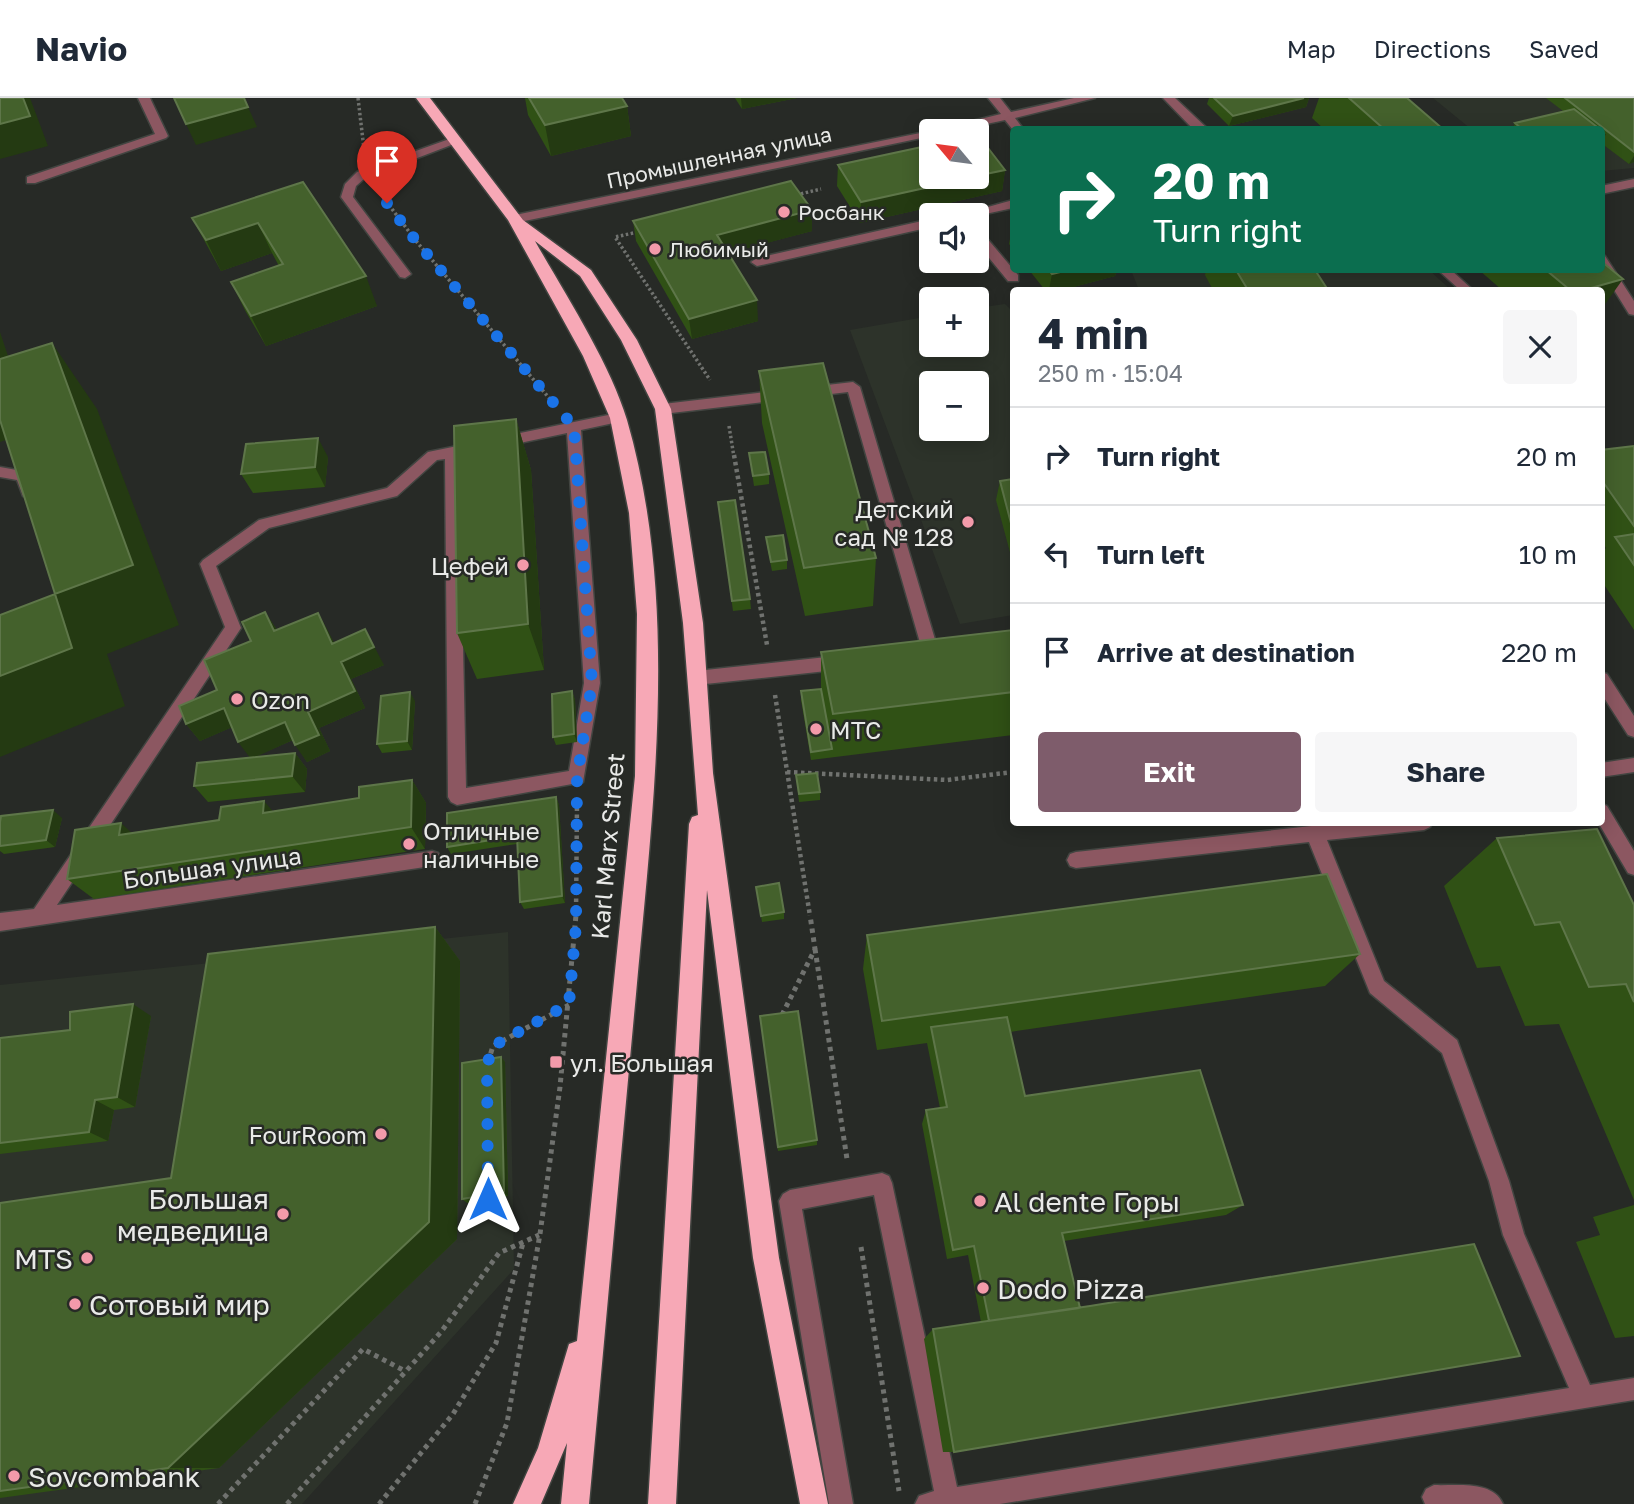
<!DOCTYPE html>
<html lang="en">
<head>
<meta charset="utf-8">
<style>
	body { margin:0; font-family:"Golos Text",sans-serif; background:#f6f6f7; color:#1f2937; height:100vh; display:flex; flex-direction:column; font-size:26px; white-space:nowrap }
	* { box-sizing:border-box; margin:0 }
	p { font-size:23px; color:#747a83 }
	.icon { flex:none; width:38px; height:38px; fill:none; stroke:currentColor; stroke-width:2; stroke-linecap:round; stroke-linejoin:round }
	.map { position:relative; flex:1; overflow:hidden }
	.side { position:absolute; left:1010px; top:189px; width:595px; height:539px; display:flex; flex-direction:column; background:#fff; border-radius:7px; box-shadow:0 4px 18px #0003 }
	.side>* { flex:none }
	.guide { position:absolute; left:1010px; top:28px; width:595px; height:147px; border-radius:7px; box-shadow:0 4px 18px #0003; background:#0b6e4f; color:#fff; overflow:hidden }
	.needle { width:46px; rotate:299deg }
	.controls { position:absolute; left:919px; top:21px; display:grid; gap:14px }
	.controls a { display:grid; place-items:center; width:70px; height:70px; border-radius:7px; background:#fff; box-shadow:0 4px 18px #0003; font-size:35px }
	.pin { position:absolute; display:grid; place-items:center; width:60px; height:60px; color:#fff; margin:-72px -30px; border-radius:50% 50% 50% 0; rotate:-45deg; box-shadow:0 0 7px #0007 }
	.pin .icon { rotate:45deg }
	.me { position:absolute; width:77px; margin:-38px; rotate:0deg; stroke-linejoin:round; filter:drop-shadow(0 0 5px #0008) }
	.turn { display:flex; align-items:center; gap:24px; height:147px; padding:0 28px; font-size:32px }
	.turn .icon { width:91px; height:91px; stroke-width:2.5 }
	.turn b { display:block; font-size:49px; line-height:60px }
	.round { display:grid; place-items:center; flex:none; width:74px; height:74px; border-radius:7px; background:#f6f6f7 }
	.summary { display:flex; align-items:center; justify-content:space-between; height:119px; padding:0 28px }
	h1 { font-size:42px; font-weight:700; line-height:52px }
	.primary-button { display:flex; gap:14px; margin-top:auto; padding:14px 28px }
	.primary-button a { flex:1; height:80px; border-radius:7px; background:#7e5c6b; color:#fff; font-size:28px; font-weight:700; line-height:80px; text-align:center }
	.primary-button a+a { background:#f6f6f7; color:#1f2937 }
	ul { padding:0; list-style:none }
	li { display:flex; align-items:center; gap:21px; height:98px; padding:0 28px; border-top:2px solid #e0e1e3 }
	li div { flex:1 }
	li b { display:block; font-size:26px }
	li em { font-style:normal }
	header { display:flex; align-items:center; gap:42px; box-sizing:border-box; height:98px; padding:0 35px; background:#fff; border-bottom:2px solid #e0e1e3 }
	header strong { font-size:33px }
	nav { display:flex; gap:38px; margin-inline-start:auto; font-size:24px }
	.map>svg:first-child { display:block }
</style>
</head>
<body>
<header>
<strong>Navio</strong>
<nav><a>Map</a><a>Directions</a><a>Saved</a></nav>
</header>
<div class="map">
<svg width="1634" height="1406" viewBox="0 0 1634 1406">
	<rect width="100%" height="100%" fill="#272a26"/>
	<!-- built -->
	<path fill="#2d332a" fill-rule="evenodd" d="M1433,0h201v70l-33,3v-41l-130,-1z
		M1131,172h298l22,20h-312z
		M1005,206l8,8v303l-53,9 -110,-294 81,-14v29h45l1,-37zM931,285h45v46h-45z
		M508,834l6,337 -212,235h-302v-519z"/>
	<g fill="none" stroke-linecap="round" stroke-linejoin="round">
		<!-- minor casing -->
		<g stroke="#424541" stroke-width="3">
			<path id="minor" d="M138,0h12l18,38 -2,2 -131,45h-8v-6l128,-43z
				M988,0h12l11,14 63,-14h21l-80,20 9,12h-11l-8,-10 -51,11h-23v5l-416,87 -6,-4 6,-4 420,-85 66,-16z
				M1163,0h12l34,32 -16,-1z
				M455,39l6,3 -2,2 -94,36 -9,8 -3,11 58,77 -6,4 -5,-1 -59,-80 4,-13 12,-12z
				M1634,81v8l-33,7v-8z
				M1013,102v8l-37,8 -17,-1z
				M931,121v8l-174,39 -6,-4 6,-4z
				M976,131l4,1 38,45v6h-10l-32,-39z
				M1601,157l4,1 29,45v14l-5,-1 -28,-45z
				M1438,172h13l22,20h-13z
				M853,284l7,5 79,266 -8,6 -8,-6 -75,-261 -185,22 -7,-5 7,-5z
				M618,315l7,5 -2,3 -42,9 19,253 -17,99 -126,23 -6,-3 -3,-5 -3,-338 -8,1 -40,36 -128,32 -53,38 25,62 -184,277 375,-54 6,2 3,6 -3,6 -438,66v-18l34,-4 191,-282 -25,-63 3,-4 56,-40 128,-32 41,-36zM567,335l17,250 -15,88 -103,17 -7,-332z
				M0,369l28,5 7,20 -2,4h-10l-6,-16 -17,-3z
				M845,557l6,2 2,5 -2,5 -6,2 -149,16 -6,-2 -2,-5 2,-5 6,-2z
				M1601,574l6,2 27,42v21l-6,-2 -27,-42z
				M1634,660v14l-33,5v-14z
				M1601,705l6,3 27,45v24l-6,-2 -30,-51h3z
				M1348,724h85l-3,5 -6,3 -97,10 57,141 73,59 52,141 15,53 66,151 44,-7v22l-634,104h-85l4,-8 15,-5 -60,-296 -72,14 51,295h-24l-50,-303 4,-7 7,-4 92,-17 7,3 3,7 65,304 612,-99 -66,-153 -14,-54 -47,-128 -72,-60 -61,-151 -233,26 -6,-2 -3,-6 3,-6 6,-2z
				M1434,1387c23,1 59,-5 69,19h-78l-3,-7 4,-8z"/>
		</g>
		<!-- highway casing -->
		<g stroke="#424541" stroke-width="3">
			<path id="highway" d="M416,0h14l93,122 68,50 46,70 34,69 32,214 10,150 66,485 49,246h-28l-47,-246 -46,-368 -31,614h-28l41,-680 3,-7 6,-2 -15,-192 -28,-214 -34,-69 -41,-64 -45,-35c30,53 75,122 92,179 53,183 26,387 9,574 -16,170 -31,340 -47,510h-28l6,-61 -26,61h-28l25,-56 28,-94 3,-10 8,-3 58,-565 2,-162 -8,-101 -19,-95 -27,-62 -75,-136z"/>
		</g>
		<!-- path-far2 -->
		<path stroke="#70726f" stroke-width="3.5" stroke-dasharray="2.5 2.5" stroke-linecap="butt" d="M358,0l6,51
			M380,95l36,48 139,164
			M796,97l25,-6
			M638,134l-23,5 95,143
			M729,328l5,31"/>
		<!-- path-far1 -->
		<path stroke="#70726f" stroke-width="4.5" stroke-dasharray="3.5 3.5" stroke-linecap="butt" d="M734,357l33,190
			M775,597l35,221
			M787,674l160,8 66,-8
			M576,818l1,-113"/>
		<!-- path -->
		<path stroke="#70726f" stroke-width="5" stroke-dasharray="4.5 4.5" stroke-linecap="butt" d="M815,851l32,210
			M782,917l33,-66 -5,-34
			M488,964l5,-16 76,-41
			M861,1149l38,244
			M218,1406l145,-155 42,22
			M287,1406l154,-172 58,-79 40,-18
			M379,1406l74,-90 43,-71 27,-100
			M475,1406l32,-81 33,-189 20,-147 16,-172"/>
		<!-- minor -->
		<use href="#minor" fill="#8c5761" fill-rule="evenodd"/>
		<!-- highway -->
		<use href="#highway" fill="#f7a8b6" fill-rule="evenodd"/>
	</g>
	<!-- wall -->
	<path fill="#305115" d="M525,0h97l5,8 4,30 -80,20 -23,-41z
		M735,0h62l-55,11z
		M1209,0h100l-3,9 -77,19 -22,-22z
		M1319,0h88l37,32h-119l-13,-12z
		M1546,0h88v64l-5,2 -28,-21v-13h-89l3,-7 48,-12z
		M838,67l167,5 -3,21 -142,32 -23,-37z
		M303,84l74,124 -111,40 -20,-34 -15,-30 48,-16 -7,-13 -51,18 -29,-53z
		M812,112v21l-84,22 30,68 -66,18 -56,-98 -3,-20z
		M1013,125v26l-4,-5z
		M1029,172h88l-2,6 -53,14h-17z
		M1206,172h109l13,20h-115l-8,-15z
		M1479,172h122v20h-99z
		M759,273l117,187 -3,48 -68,10 -43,-193z
		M516,321l15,51 13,200 -67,9 -20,-46z
		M1634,348v184l-33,-50v-27l5,-5 -5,-7v-91z
		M749,355l20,21v10l-15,2z
		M328,359l-3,30 -72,6 -12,-19z
		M1013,381v77h-2l-15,-56 4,-19z
		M718,404l32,97 1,10 -18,2z
		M766,439l21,23v9l-15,2 -5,-25z
		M265,514l12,18 41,-17 16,30 50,22 -33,14 14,29 -46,20 11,23 -23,11 -14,-22 -39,17 41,-4 12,16 -2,23 -97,10 -14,-16 57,-28 -19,-31 -32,14 -14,-17 31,-34 34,-49z
		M1013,532v105l-202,25 -10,-60v-9l20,-2v-37z
		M572,593l3,9 2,42 -21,3 -3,-8z
		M415,603l-3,49 -30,3 -5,-9z
		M796,677l24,17v8l-21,2z
		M412,682l14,23 -1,46 -331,50 -27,-20 64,-46 228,-35z
		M556,699l3,8 6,98 -41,6 -4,-7 -3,-58 -66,10 -4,-7z
		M62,720l-7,29 -51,7 -4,-3v-29z
		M1497,740l137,67v295l-75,-176 -34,2 -25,-60 -23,2 -33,-82z
		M756,789l28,25v7l-22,3z
		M435,829l25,34 -3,278 -238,229 -219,30v-295l171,-25z
		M867,837l493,19 -35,32 -315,46 15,64 218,109 -17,10 -162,26 -110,211h-11l-19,-113 9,-10 48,-7 -13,-67 -21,4 -25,-135 4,-14 14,-2 -13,-65 -50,7 -14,-81z
		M151,918l-16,91 -21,3 -6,31 -108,13v-116l70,-8z
		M760,918l57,124v5l-39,6z
		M501,959l4,5 3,134 -41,7 -5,-4z
		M1634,1107v131l-19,2 -39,-96 24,-7 -7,-18z"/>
	<!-- shaded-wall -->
	<path fill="#243a12" d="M23,0h7l18,48 -48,13v-35z
		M741,0h56l-55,11z
		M1304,0h5l-3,9 -77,19 4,-10z
		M627,8l4,30 -80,20 -6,-31z
		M248,9l9,20 -61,18 -10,-21z
		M1606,36l-5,9v-8z
		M1634,58v6l-5,2z
		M1005,72l-3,21 -142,32 1,-21z
		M812,112v21l-94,25 -1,-21z
		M258,125l14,30 -51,18 -15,-31z
		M1068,172h49l-2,6 -53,14h-13l3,-16z
		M366,178l11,30 -111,40 -15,-30z
		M1623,181l-22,31v-20h-17z
		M757,202l1,21 -66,18 -3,-20z
		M0,234l33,99 -33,11z
		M52,245l45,66 82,216 -72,29 -52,-60z
		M516,321l15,51 13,200 -16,-46z
		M318,340l10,19 -3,30 -10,-20z
		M55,496l52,60 18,52 -125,51v-81z
		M265,514l12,18 -3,1z
		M318,515l10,18 15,30 22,-32 19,36 -33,14 14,29 -46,20 11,23 -23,11 -12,-17 37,-101z
		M572,593l3,9 2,42 -3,-8z
		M410,594l5,9 -3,49 -5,-9z
		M224,610l13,17 -37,16 -14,-17z
		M285,624l12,16 -46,21 -13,-17z
		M295,655l12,16 -2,23 -13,-16z
		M412,682l14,23 -1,46 -14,-22z
		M556,699l3,8 6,98 -3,-7z
		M264,703l19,22 -20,-10z
		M53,712l9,8 -7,29 -9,-7z
		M121,725l24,22 -26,-10z
		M435,829l25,34 -3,278 -238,229h-51z
		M133,906l18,12 -16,91 -18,-10z
		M501,959l4,5 3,134 -4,-4z
		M95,1002l19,10 -6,31 -19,-9z"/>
	<!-- building -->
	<path fill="#44612c" stroke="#5e7649" stroke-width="2" d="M0,0h23l7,18 -30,8z
		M174,0h70l4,9 -62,17z
		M529,0h93l5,8 -82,19z
		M1214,0h90l-71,18z
		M1349,0h58l37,32h-59z
		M1565,0h69v54z
		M1574,11l27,21h-78l-8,-7z
		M976,37h2l27,35 -29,6z
		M931,47v32h44l-114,25 -23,-37z
		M791,83l21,29 -95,25 40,65 -68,19 -56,-98z
		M303,84l63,94 -115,40 -20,-34 52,-18 -25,-41 -52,17 -14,-22z
		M1601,163l22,18 -39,11h-14l-24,-20h55z
		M1049,172h19l-16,4z
		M1236,172h79l13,20h-80z
		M52,245l81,222 -78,29 -55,-174v-61z
		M823,265l53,195 -72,10 -45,-197z
		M516,321l12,205 -71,9 -3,-207z
		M318,340l-3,29 -74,7 5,-30z
		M1634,348v80l-33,-47v-29z
		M765,354l4,22 -16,2 -4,-23z
		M1013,381v52l-13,-50z
		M735,402l15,99 -18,2 -14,-99z
		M1634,436v31l-19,-28z
		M783,437l4,25 -16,2 -5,-25z
		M55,496l17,54 -72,28v-61z
		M265,514l9,19 44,-18 14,31 33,-15 9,18 -33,15 14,29 -47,21 11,23 -24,10 -10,-23 -47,20 -14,-34 -38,16 -7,-18 38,-16 -13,-30 47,-19 -9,-19z
		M1013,532v62l-180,22 -12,-62z
		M821,591l11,60 -21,3 -10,-61z
		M572,593l2,43 -21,3 -1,-43z
		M410,594l-3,49 -30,3 4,-48z
		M295,655l-3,23 -98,10 3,-23z
		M817,675l3,19 -21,2 -3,-19z
		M412,682l-1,47 -344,52 8,-49 46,-7 -2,12 100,-15 2,-13 43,-6 -1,12 96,-15v-11z
		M556,699l6,99 -42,6 -3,-66 -70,11v-34z
		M53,712l-7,30 -46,6v-24l1,-6z
		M1597,731l37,76v97l-8,-18 -37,3 -29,-65 -25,3 -38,-87z
		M1327,776l33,80 -478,67 -15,-86z
		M779,785l5,29 -23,4 -5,-29z
		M435,829l-6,295 -261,246 -168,23v-288l171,-25 37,-224z
		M133,906l-16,93 -22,3 -6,32 -89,11v-105l70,-8v-18z
		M798,913l19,129 -39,7 -18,-131z
		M1007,919l18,79 175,-26 43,135 -181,28 18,75 -91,13 -15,-75 -21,4 -27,-140 21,-3 -16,-80z
		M501,959l3,135 -42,7v-136z
		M1474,1146l46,112 -566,96 -21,-123 157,-23z"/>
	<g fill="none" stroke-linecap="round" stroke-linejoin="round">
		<!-- route -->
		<path stroke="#1a73e8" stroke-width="12" stroke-dasharray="0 21.6" d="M387,105l29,38 158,186 18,256 -15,95 -1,147 -7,79 -76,42 -6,19 1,134"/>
	</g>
	<!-- markers -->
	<g fill="#f39aaa" stroke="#272a26" stroke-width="2.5">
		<circle cx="784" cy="114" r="7"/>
		<circle cx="655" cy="151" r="7"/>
		<circle cx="968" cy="424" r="7"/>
		<circle cx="523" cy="467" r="7"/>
		<circle cx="237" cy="601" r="7"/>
		<circle cx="816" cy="631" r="7"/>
		<circle cx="409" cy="746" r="7"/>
		<rect x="549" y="957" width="14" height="14" rx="3.5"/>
		<circle cx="381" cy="1036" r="7"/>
		<circle cx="980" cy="1103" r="7"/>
		<circle cx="283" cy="1116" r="7"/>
		<circle cx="87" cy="1160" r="7"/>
		<circle cx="983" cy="1190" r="7"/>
		<circle cx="75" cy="1206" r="7"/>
		<circle cx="14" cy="1378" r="7"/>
	</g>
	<g text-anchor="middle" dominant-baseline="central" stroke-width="5" stroke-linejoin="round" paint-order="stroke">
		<!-- far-street labels -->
		<g font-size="21" fill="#e9eae8" stroke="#272a26">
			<text transform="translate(719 59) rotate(-12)">Промышленная улица</text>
		</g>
		<!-- far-poi labels -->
		<g font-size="21" fill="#e9eae8" stroke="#272a26" text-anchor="start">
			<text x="798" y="114">Росбанк</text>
			<text x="669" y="151">Любимый</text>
		</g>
		<!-- poi labels -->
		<g font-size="24" fill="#e9eae8" stroke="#272a26" text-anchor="start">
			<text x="954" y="410" text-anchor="end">Детский<tspan x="954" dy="28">сад № 128</tspan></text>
			<text x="509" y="467" text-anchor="end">Цефей</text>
			<text x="251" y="601">Ozon</text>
			<text x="830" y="631">МТС</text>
			<text x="423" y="732">Отличные<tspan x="423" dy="28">наличные</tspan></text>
			<text x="570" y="964">ул. Большая</text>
			<text x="367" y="1036" text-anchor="end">FourRoom</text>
		</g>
		<!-- street labels -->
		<g font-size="24" fill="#e9eae8" stroke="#272a26">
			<text transform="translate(607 748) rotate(-85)">Karl Marx Street</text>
			<text transform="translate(212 769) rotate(-8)">Большая улица</text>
		</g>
		<!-- near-poi labels -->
		<g font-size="28" fill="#e9eae8" stroke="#272a26" text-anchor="start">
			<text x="269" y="1100" text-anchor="end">Большая<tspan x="269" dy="32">медведица</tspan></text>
			<text x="994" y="1103">Al dente Горы</text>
			<text x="73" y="1160" text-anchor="end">MTS</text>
			<text x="997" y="1190">Dodo Pizza</text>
			<text x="89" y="1206">Сотовый мир</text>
			<text x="28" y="1378">Sovcombank</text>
		</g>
	</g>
</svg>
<div class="controls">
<a><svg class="needle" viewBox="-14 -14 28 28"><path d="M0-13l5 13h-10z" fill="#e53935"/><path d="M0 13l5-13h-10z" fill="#747a83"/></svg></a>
<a><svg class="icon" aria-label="sound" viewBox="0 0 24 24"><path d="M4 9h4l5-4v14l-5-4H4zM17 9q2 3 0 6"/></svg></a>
<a>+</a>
<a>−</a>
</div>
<div class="pin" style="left:387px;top:105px;background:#d93025"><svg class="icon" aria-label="arrive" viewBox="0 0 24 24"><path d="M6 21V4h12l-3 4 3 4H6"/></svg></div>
<svg class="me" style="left:488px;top:1101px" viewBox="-20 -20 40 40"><path d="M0-17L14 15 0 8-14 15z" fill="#1a73e8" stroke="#fff" stroke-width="4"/></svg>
<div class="guide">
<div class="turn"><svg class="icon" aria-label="right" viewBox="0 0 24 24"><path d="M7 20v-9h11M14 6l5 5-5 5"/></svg><div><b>20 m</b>Turn right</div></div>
</div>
<section class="side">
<div class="summary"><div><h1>4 min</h1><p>250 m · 15:04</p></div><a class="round"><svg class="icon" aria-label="close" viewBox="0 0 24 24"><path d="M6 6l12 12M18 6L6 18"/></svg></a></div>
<ul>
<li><svg class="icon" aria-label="right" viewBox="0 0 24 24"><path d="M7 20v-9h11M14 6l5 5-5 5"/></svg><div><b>Turn right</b></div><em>20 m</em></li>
<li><svg class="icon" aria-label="left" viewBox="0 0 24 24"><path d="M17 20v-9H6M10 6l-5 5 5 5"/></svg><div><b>Turn left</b></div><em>10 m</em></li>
<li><svg class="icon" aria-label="arrive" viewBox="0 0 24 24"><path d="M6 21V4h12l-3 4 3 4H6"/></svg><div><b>Arrive at destination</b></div><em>220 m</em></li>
</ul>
<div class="primary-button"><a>Exit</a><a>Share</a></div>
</section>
</div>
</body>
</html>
